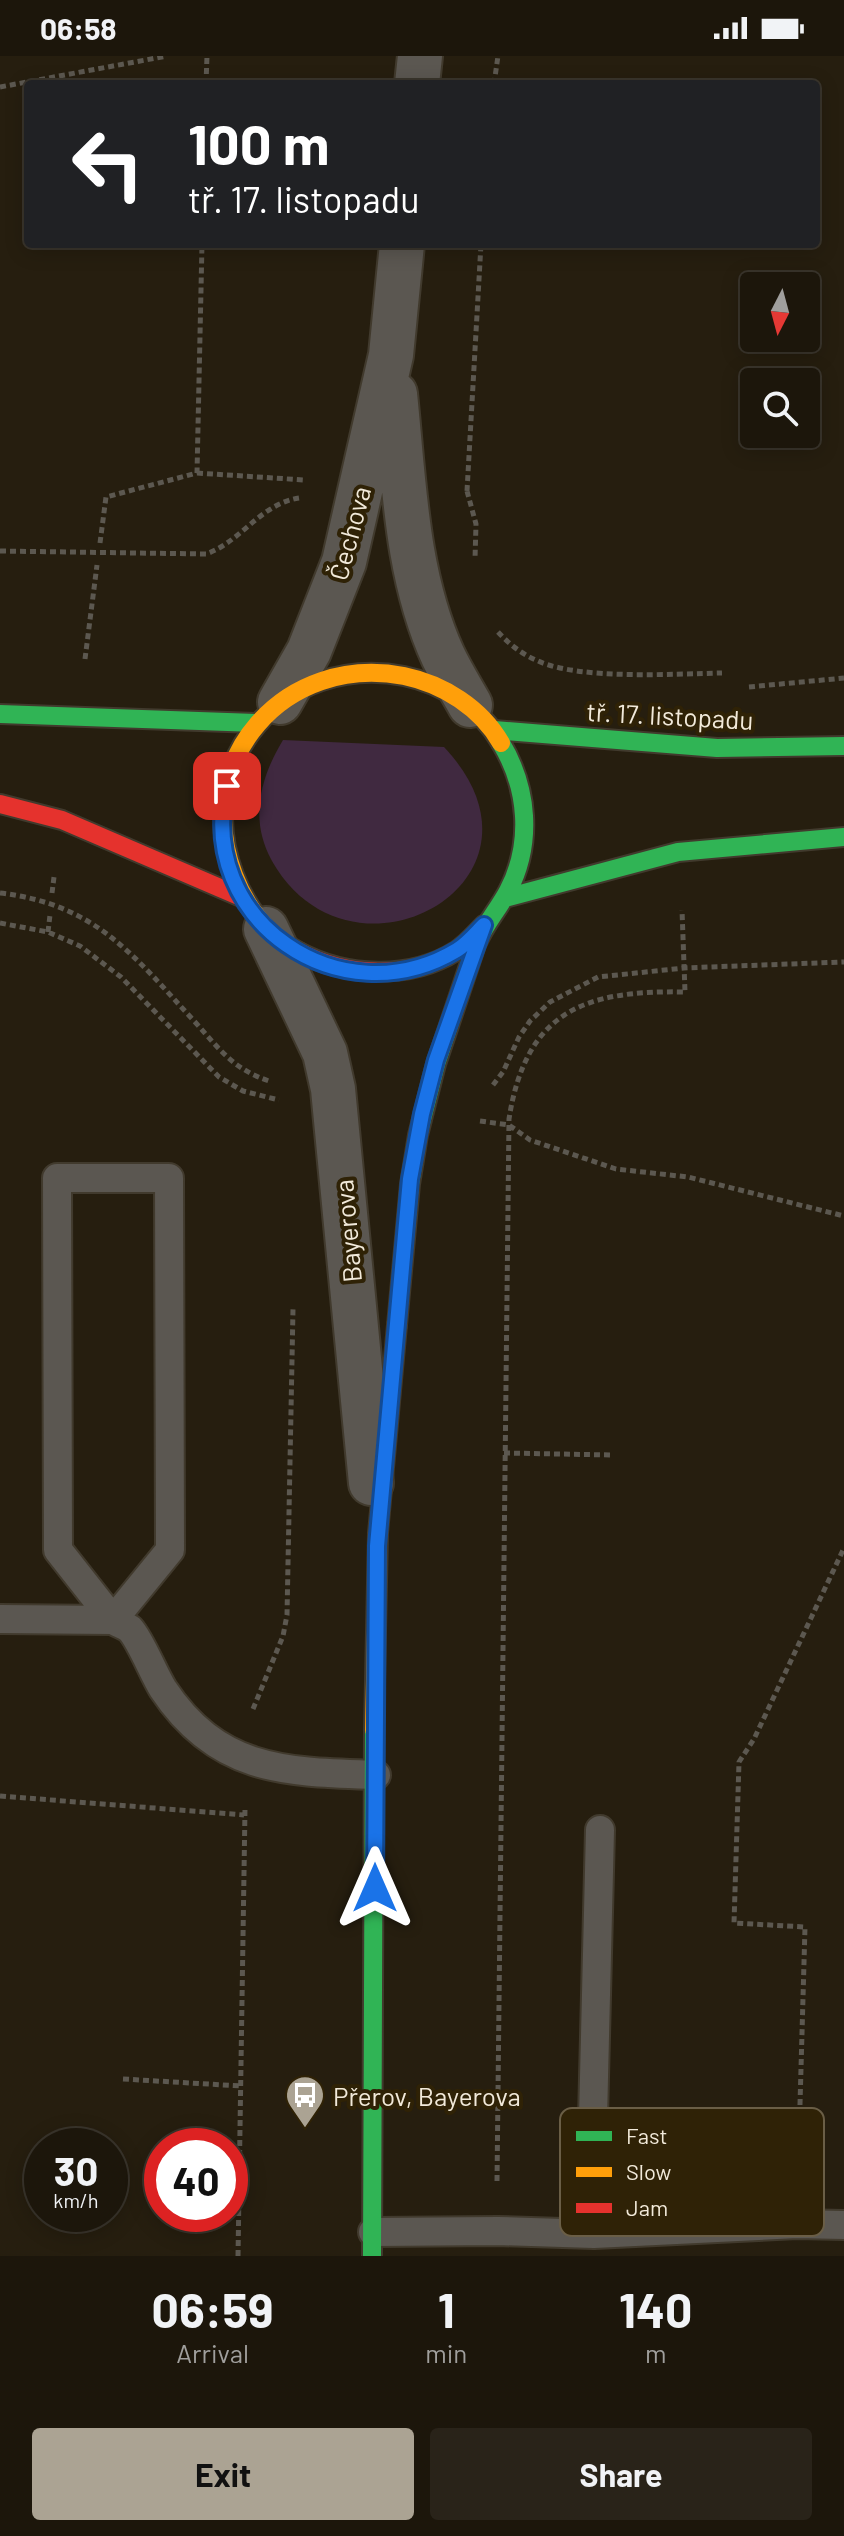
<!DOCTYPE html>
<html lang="en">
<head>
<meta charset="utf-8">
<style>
	body { margin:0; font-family:Barlow,sans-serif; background:#292319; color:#f1f3f6; height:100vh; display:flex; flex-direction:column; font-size:30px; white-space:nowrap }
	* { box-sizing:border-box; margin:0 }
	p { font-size:26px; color:#a09f9d }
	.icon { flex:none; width:44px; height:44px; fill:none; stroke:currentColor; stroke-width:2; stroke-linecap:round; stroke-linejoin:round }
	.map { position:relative; height:2200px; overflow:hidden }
	.details { display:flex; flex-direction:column; background:#1c160b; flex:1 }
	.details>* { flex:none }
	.top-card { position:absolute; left:24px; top:24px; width:796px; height:168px; border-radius:8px; box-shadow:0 4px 20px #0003,0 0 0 2px #3a352c; background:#202124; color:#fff; overflow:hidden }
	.needle { width:52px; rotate:186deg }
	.buttons { position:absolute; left:740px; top:216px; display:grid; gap:16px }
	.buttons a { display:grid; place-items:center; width:80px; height:80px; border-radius:8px; background:#1c160b; box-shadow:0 4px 20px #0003,0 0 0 2px #3a352c; font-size:40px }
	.speed { position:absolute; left:24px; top:2072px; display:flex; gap:16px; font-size:40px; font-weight:700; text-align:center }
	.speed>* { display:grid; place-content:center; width:104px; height:104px; border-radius:50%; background:#1c160b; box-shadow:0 4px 20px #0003,0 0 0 2px #3a352c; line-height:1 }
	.speed small { font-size:20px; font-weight:400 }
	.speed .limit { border:12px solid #d22; background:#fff; color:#111 }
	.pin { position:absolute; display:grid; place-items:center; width:68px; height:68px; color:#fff; margin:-34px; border-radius:16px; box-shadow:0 4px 12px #0006 }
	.me { position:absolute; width:88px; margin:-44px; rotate:0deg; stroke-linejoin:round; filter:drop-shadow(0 0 6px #0008) }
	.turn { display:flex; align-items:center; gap:28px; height:168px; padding:0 32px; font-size:36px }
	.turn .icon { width:104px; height:104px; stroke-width:2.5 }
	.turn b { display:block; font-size:56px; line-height:68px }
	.eta { display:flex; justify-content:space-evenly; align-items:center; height:136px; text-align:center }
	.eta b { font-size:48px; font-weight:700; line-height:56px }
	.button { display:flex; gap:16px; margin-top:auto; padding:16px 32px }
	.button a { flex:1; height:92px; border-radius:8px; background:#aba393; color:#111; font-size:32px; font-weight:700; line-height:92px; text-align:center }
	.button a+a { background:#292319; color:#f1f3f6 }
	.status { display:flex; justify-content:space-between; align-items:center; height:56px; padding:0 40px; background:#1c160b; direction:ltr }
	.status svg { height:22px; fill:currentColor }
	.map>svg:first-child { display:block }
</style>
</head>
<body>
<div class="status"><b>06:58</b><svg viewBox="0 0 49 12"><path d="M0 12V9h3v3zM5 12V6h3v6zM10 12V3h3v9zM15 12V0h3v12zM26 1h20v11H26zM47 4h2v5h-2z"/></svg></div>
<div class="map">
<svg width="844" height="2200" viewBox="0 0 844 2200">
	<rect width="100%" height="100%" fill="#261e0f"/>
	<!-- green -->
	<path fill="#402940" d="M283,684l161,7c126,134 -93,254 -172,114 -23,-41 -12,-83 11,-121z"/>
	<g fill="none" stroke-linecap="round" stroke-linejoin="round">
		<!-- lane casing -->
		<g stroke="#413a2d" stroke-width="32">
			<path id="lane" d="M57,1122h112l1,372 -57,70 -55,-70z
				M0,1563l113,1c5,3 13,6 17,9 11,12 23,44 33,60 55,83 123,83 213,86
				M373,2176l125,-1 96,3 203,-10 47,1
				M594,2178l-2,-74 8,-330"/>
		</g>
		<!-- street casing -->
		<g stroke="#413a2d" stroke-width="48">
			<path id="street" d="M417,28l3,-28
				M395,338c9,87 11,181 48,262 8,17 18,33 27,49
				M280,646l29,-51 35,-89 47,-207 11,-111
				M266,873l59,124 8,36 38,394"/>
		</g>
		<!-- fast casing -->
		<g stroke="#413a2d" stroke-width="22">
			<path id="fast" d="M0,658l256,9
				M494,674l223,18 127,-2
				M505,842l173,-46 166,-15
				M397,1269l13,-141 8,-49 18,-71 40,-119c8,-20 22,-35 32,-54 25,-48 20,-103 -7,-148
				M372,2200l2,-526"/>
		</g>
		<!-- slow casing -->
		<g stroke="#413a2d" stroke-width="22">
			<path id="slow" d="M299,896c-31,-16 -53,-45 -65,-77 -44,-115 51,-222 170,-199 39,8 77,32 97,67
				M374,1674l4,-197 19,-208"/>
		</g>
		<!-- jam casing -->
		<g stroke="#413a2d" stroke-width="22">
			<path id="jam" d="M0,748l62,16 179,77
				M299,896c47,25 111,28 157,-1 11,-7 19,-17 28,-26"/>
		</g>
		<!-- path -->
		<path stroke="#5c5850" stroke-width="5" stroke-dasharray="6 4" stroke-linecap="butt" d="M206,28l1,-28
			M494,28l4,-28
			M0,31l167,-31
			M197,417l107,7
			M467,435l9,33 -1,35
			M467,435l14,-247
			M100,487l6,-46 91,-24 5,-229
			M0,495l206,3c35,-12 54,-50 93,-56
			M498,576c11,12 25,23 40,29 42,19 136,13 184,12
			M85,603l12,-94
			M749,631l95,-9
			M0,837c96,11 134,63 195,129 26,29 39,48 77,60
			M52,837l2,-16
			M0,867l48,9 32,14 41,31 98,100 24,14 36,9
			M48,876l2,-17
			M493,1029l10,-13 16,-35 11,-16 20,-19 48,-25 86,-9 160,-6
			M480,1065l29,4 21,15 86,29 72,8 156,39
			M504,1397l109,2
			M253,1653l30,-73 4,-21 6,-306
			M0,1740l244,19
			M123,2023l118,7
			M798,2119l7,-248 -71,-4 5,-161 15,-23 90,-191
			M497,2125l12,-1062c17,-109 77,-129 176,-127l-3,-82
			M238,2200l7,-447"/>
		<!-- lane -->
		<use href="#lane" stroke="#5b5751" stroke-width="28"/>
		<!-- street -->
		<use href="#street" stroke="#5b5751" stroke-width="44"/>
		<!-- fast -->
		<use href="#fast" stroke="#30b455" stroke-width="18"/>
		<!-- slow -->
		<use href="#slow" stroke="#ff9f0a" stroke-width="18"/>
		<!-- jam -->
		<use href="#jam" stroke="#e5322d" stroke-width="18"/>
	</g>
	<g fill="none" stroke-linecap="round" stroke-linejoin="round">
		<!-- route casing -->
		<g stroke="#114b97" stroke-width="20">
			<path id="route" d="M227,730c-33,134 114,234 230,164 10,-6 19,-17 27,-25l-48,135 -14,54 -12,65 -33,367 -2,342"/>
		</g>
		<!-- route -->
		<use href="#route" stroke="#1a73e8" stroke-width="14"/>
	</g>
	<!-- icons -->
	<defs>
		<g id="bus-pin" transform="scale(2)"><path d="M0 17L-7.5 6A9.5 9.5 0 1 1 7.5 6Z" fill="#aba393" stroke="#2f2206"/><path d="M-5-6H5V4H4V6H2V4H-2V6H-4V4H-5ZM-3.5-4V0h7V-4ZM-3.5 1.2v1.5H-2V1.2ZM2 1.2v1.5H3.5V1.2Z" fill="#fff"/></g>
	</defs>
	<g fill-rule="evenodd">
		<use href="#bus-pin" x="305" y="2039"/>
	</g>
	<g text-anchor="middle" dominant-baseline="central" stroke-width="8" stroke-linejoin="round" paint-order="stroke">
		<!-- street labels -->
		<g font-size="26" fill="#f2eada" stroke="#2f2206">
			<text transform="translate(349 477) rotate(-75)">Čechova</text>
			<text transform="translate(670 659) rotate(3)">tř. 17. listopadu</text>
			<text transform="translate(347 1175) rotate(-95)">Bayerova</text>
		</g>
		<!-- poi labels -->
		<g font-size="26" fill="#f2eada" stroke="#2f2206" text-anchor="start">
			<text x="333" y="2039">Přerov, Bayerova</text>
		</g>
	</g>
	<!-- legend -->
	<rect x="560" y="2052" width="264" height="128" rx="12" fill="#2f2206" stroke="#6a5e46" stroke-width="2"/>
	<rect x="576" y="2075" width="36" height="10" fill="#30b455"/>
	<rect x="576" y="2111" width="36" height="10" fill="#ff9f0a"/>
	<rect x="576" y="2147" width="36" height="10" fill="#e5322d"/>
	<g font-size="22" fill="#f2eada">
		<text x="626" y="2088">Fast</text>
		<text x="626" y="2124">Slow</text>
		<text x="626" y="2160">Jam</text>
	</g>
</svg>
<div class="buttons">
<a><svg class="needle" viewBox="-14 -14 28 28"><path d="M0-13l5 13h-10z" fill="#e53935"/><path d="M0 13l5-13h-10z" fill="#a09f9d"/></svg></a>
<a><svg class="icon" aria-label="search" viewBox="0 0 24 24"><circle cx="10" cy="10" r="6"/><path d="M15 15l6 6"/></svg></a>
</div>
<div class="speed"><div>30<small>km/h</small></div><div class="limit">40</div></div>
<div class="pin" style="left:227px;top:730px;background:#d93025"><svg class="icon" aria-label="arrive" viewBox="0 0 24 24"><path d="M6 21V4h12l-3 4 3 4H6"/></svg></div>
<svg class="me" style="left:375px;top:1832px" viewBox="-20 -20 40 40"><path d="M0-17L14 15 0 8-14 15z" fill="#1a73e8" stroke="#fff" stroke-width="4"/></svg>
<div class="top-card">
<div class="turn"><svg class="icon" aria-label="left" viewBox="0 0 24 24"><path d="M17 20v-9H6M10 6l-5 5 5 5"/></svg><div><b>100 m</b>tř. 17. listopadu</div></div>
</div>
</div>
<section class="details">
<div class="eta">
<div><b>06:59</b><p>Arrival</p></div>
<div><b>1</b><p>min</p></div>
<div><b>140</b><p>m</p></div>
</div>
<div class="button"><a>Exit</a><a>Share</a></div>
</section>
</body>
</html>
